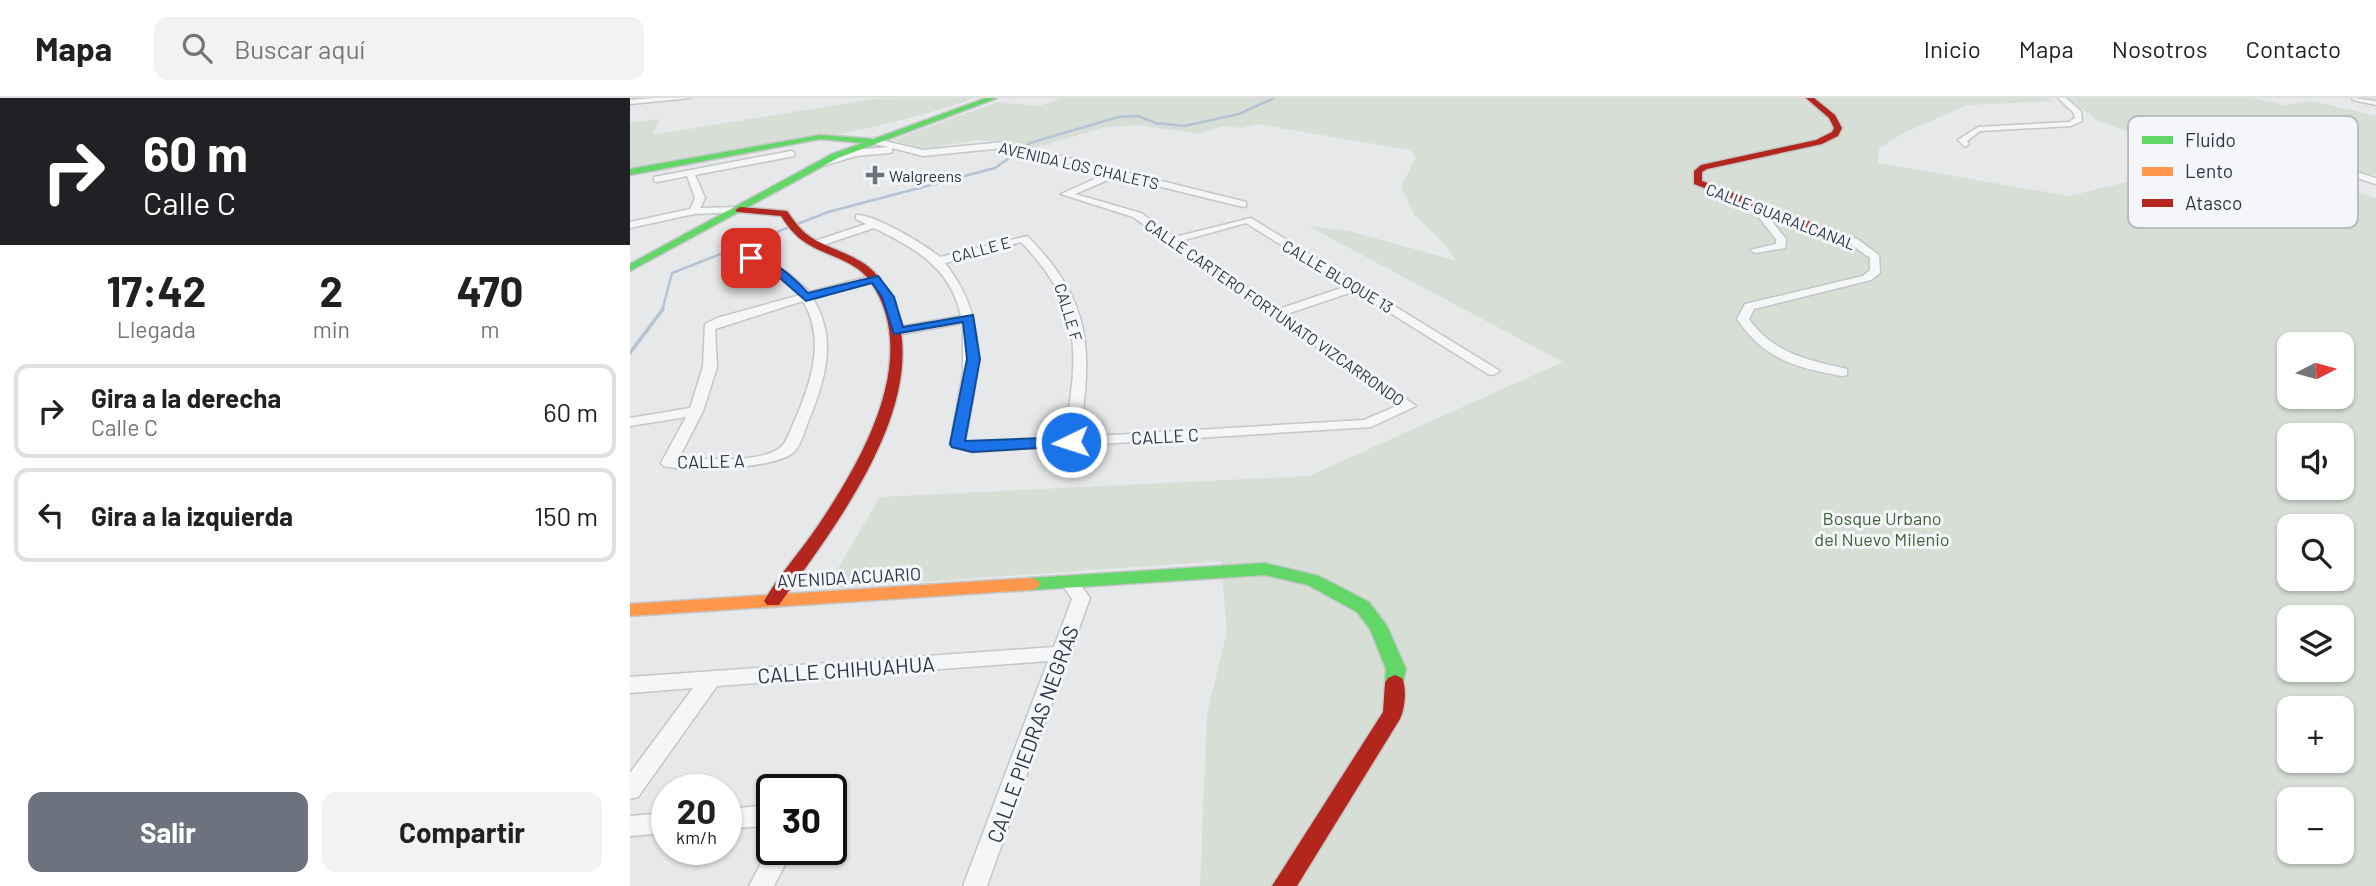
<!DOCTYPE html>
<html lang="es">
<head>
<meta charset="utf-8">
<style>
	body { margin:0; font-family:Barlow,sans-serif; background:#f2f2f2; color:#202124; height:100vh; display:flex; flex-direction:column; font-size:26px; white-space:nowrap }
	* { box-sizing:border-box; margin:0 }
	p { font-size:23px; color:#757577 }
	.icon { flex:none; width:38px; height:38px; fill:none; stroke:currentColor; stroke-width:2; stroke-linecap:round; stroke-linejoin:round }
	.map { position:relative; flex:1; overflow:hidden }
	.side { display:flex; flex-direction:column; background:#fff; width:630px }
	.side>* { flex:none }
	.guide { background:#202124; color:#fff; overflow:hidden }
	.needle { width:46px; rotate:84deg }
	.controls { position:absolute; left:1647px; top:234px; display:grid; gap:14px }
	.controls a { display:grid; place-items:center; width:77px; height:77px; border-radius:14px; background:#fff; box-shadow:0 2px 5px #0004; font-size:35px }
	.speed { position:absolute; left:21px; top:676px; display:flex; gap:14px; font-size:35px; font-weight:700; text-align:center }
	.speed>* { display:grid; place-content:center; width:91px; height:91px; border-radius:50%; background:#fff; box-shadow:0 2px 5px #0004; line-height:1 }
	.speed small { font-size:18px; font-weight:400 }
	.speed .limit { border:4px solid #111; border-radius:10px; background:#fff; color:#111 }
	.pin { position:absolute; display:grid; place-items:center; width:60px; height:60px; color:#fff; margin:-30px; border-radius:14px; box-shadow:0 4px 10px #0006 }
	.me { position:absolute; width:77px; margin:-38px; rotate:266deg; stroke-linejoin:round; filter:drop-shadow(0 0 5px #0008) }
	.turn { display:flex; align-items:center; gap:24px; height:147px; padding:0 28px; font-size:32px }
	.turn .icon { width:91px; height:91px; stroke-width:2.5 }
	.turn b { display:block; font-size:49px; line-height:60px }
	.eta { display:flex; justify-content:space-evenly; align-items:center; height:119px; text-align:center }
	.eta b { font-size:42px; font-weight:700; line-height:49px }
	.primary-button { display:flex; gap:14px; margin-top:auto; padding:14px 28px }
	.primary-button a { flex:1; height:80px; border-radius:14px; background:#6c737f; color:#fff; font-size:28px; font-weight:700; line-height:80px; text-align:center }
	.primary-button a+a { background:#f2f2f2; color:#202124 }
	ul { padding:0; list-style:none }
	li { display:flex; align-items:center; gap:21px; height:94px; margin:0 14px 10px; padding:0 14px; border:4px solid #e0e0e0; border-radius:14px }
	li div { flex:1 }
	li b { display:block; font-size:26px }
	li em { font-style:normal }
	header { display:flex; align-items:center; gap:42px; box-sizing:border-box; height:98px; padding:0 35px; background:#fff; border-bottom:2px solid #e0e0e0 }
	header strong { font-size:33px }
	nav { display:flex; gap:38px; margin-inline-start:auto; font-size:24px }
	.search { width:490px; height:63px; background:#f2f2f2; display:flex; align-items:center; gap:18px; box-sizing:border-box; padding:0 24px; border-radius:14px; color:#757577; font-size:26px }
	main { display:flex; flex:1; min-height:0 }
	.map>svg:first-child { display:block }
</style>
</head>
<body>
<header>
<strong>Mapa</strong>
<div class="search"><svg class="icon" aria-label="search" viewBox="0 0 24 24"><circle cx="10" cy="10" r="6"/><path d="M15 15l6 6"/></svg>Buscar aquí</div>
<nav><a>Inicio</a><a>Mapa</a><a>Nosotros</a><a>Contacto</a></nav>
</header>
<main>
<section class="side">
<div class="guide">
<div class="turn"><svg class="icon" aria-label="right" viewBox="0 0 24 24"><path d="M7 20v-9h11M14 6l5 5-5 5"/></svg><div><b>60 m</b>Calle C</div></div>
</div>
<div class="eta">
<div><b>17:42</b><p>Llegada</p></div>
<div><b>2</b><p>min</p></div>
<div><b>470</b><p>m</p></div>
</div>
<ul>
<li><svg class="icon" aria-label="right" viewBox="0 0 24 24"><path d="M7 20v-9h11M14 6l5 5-5 5"/></svg><div><b>Gira a la derecha</b><p>Calle C</p></div><em>60 m</em></li>
<li><svg class="icon" aria-label="left" viewBox="0 0 24 24"><path d="M17 20v-9H6M10 6l-5 5 5 5"/></svg><div><b>Gira a la izquierda</b></div><em>150 m</em></li>
</ul>
<div class="primary-button"><a>Salir</a><a>Compartir</a></div>
</section>
<div class="map">
<svg width="1746" height="788" viewBox="0 0 1746 788">
	<rect width="100%" height="100%" fill="#e6e8ea"/>
	<!-- green -->
	<path fill="#d6ded6" fill-rule="evenodd" d="M344,0c-108,39 -231,51 -344,72v-48l30,-3 -8,16 221,-36z
		M432,0h985l6,3 -86,4 -66,29 -22,15 -1,14 191,33 146,-35 -117,-40 -29,-23h184l31,7 28,-4 64,15v58l-74,2 74,22v688h-1176l7,-172 20,-82 -6,-71 -382,27 -5,-13 46,-78 429,-21 254,-114 -255,-136 41,5 108,30 -19,-24 -23,-21 -14,-29 15,-30 -6,-7 -153,-26 -15,4 -20,-2 -23,8 -60,-9 -34,2 -70,21 -22,-6 -36,-2 -54,9 -31,-9 106,-38 41,4zM1659,247h53v52h-53zM1659,338h53v52h-53zM1659,429h53v52h-53zM1659,520h53v52h-53zM1659,611h53v52h-53zM1659,702h53v52h-53z"/>
	<g fill="none" stroke-linecap="round" stroke-linejoin="round">
		<!-- stream-far1 -->
		<path stroke="#b4c4d5" stroke-width="2.5" d="M32,213l10,-38 156,-61 167,-44 35,-25 88,-26 20,-1 18,7 28,3 55,-12 35,-16"/>
		<!-- stream -->
		<path stroke="#b4c4d5" stroke-width="3.5" d="M0,255l33,-44"/>
		<!-- street casing -->
		<g stroke="#c4c6c8" stroke-width="3">
			<path id="street" d="M25,0h36l-61,6v-4z
				M1428,0h8l15,13 1,10 -11,5 -91,5 -13,10 2,3 -4,3 -7,-7 20,-13 91,-5 6,-4 -2,-6z
				M1722,0l24,3v4l-23,-5z
				M242,40l51,12 81,-8 242,60v4l-3,1 -126,-31 -42,18 66,19 34,24 76,-19 249,153 -7,4 -5,-1 -133,-83 -68,23 129,92 -45,21 -398,25 -21,-5 -2,-3 13,-71v-50l-65,12 -6,-4 6,-4 63,-11c-10,-48 -46,-68 -87,-88l-51,17h-8v-4l51,-17 -10,-5v-4c19,-1 69,30 84,42l87,-21c65,65 66,113 52,201l285,-17 35,-15 -266,-188 -72,-23 47,-21 -104,-25 -81,8 -31,-8v4l-3,1 -33,3 -43,13 -4,-3 46,-16 34,-3 -20,-4 -1,-2zM616,125l101,63 -68,23 -98,-68zM391,144c62,64 58,112 43,196l-91,6 -8,-2c13,-69 26,-120 -20,-179z
				M161,53l3,1v4l-99,19 10,23 -5,10 40,-1 5,3 -2,2 -49,2 -64,14v-6l60,-13 5,-11 -8,-22 -30,6 -3,-1v-4z
				M1730,75l16,5v6l-19,-6 -2,-2z
				M1125,105l3,1 28,35 -1,9 -30,5 -5,-3 26,-6v-5l-26,-33z
				M1200,132l27,9 22,16 1,18 -9,7 -117,29 -5,10c25,35 59,41 98,50v6l-5,1c-46,-8 -78,-17 -105,-57l8,-15 118,-28 7,-6v-12l-21,-15 -23,-8 -1,-2z
				M121,157l37,18 22,19 64,-17 6,3 -67,21c25,40 12,82 -5,123 -3,8 -7,22 -13,29 -16,18 -109,21 -131,15l-3,-3 25,-46 -56,9v-8l60,-10 13,-41 2,-43 12,-6 83,-23 -20,-18 -33,-17v-4zM173,203c23,39 8,81 -8,119 -4,8 -8,23 -15,28 -23,16 -74,10 -101,10l24,-47 14,-44 -2,-38z
				M440,479l6,2 14,19 -19,53 2,2 -5,5 -81,228h-24l85,-225 -331,25 -79,111 -8,2v-26l63,-85 -63,5v-16l424,-30 18,-48 -11,-16 3,-4z
				M142,707v20l-46,4v-20z
				M37,715v20l-37,3v-20z
				M142,745v6h21l-19,37h-25z"/>
		</g>
		<!-- fast casing -->
		<g stroke="#c4c6c8" stroke-width="3">
			<path id="fast" d="M356,0h11l-159,60 -208,113v-7l202,-110 31,-11 -43,-4 -190,36v-6l190,-34 54,4z
				M635,465l54,13 50,26 18,24 19,43 -4,19 -7,3 -7,-3 -3,-5 1,-14 -16,-40 -13,-17 -49,-27 -43,-10 -234,15 -6,-2 -3,-4 3,-4 6,-2z"/>
		</g>
		<!-- slow casing -->
		<g stroke="#c4c6c8" stroke-width="3">
			<path id="slow" d="M401,480l6,2 3,4 -3,4 -6,2 -401,26v-12z"/>
		</g>
		<!-- jam casing -->
		<g stroke="#c4c6c8" stroke-width="3">
			<path id="jam" d="M1176,0h8l21,17 7,13 -4,8 -16,8 -115,25 -5,3v9l132,50v4h-8l-132,-51v-13l7,-6 115,-25 16,-8 2,-4 -5,-10z
				M110,109l47,4c8,11 14,20 25,27 23,14 52,18 68,41 71,102 -43,244 -101,326h-12l-3,-4c15,-26 36,-49 53,-74 44,-65 106,-170 53,-246 -15,-21 -44,-25 -64,-38 -11,-7 -18,-16 -25,-27l-44,-4 -2,-2z
				M765,577l7,3c5,10 3,31 -2,41l-103,167h-25l111,-174 2,-29 3,-5z"/>
		</g>
		<!-- street -->
		<use href="#street" fill="#f5f6f7" fill-rule="evenodd"/>
		<!-- fast -->
		<use href="#fast" fill="#63d668" fill-rule="evenodd"/>
		<!-- slow -->
		<use href="#slow" fill="#ff974d" fill-rule="evenodd"/>
		<!-- jam -->
		<use href="#jam" fill="#b3261e" fill-rule="evenodd"/>
	</g>
	<!-- route -->
	<path fill="#1a73e8" stroke="#114b97" stroke-width="2" d="M117,158c22,-2 47,22 61,37l70,-17 16,21 9,30 70,-12 7,44 -15,82 106,-4 8,5 -8,4 -99,6 -20,-5 -2,-3 17,-85 -4,-37 -69,12 -12,-37 -10,-14 -66,18 -25,-22 -34,-19z"/>
	<!-- markers -->
	<path fill="#6c737f" stroke="#f4f6f9" stroke-width="2.5" d="M241.5 66.5h7v7h7v7h-7v7h-7v-7h-7v-7h7z"/>
	<g text-anchor="middle" dominant-baseline="central" stroke-width="6" stroke-linejoin="round" paint-order="stroke">
		<!-- far-street labels -->
		<g font-size="16" fill="#2b3445" stroke="#f4f6f9">
			<text transform="translate(449 67) rotate(13)">AVENIDA LOS CHALETS</text>
			<text transform="translate(1151 118) rotate(21)">CALLE GUARALCANAL</text>
			<text transform="translate(351 151) rotate(-15)">CALLE E</text>
			<text transform="translate(708 178) rotate(31)">CALLE BLOQUE 13</text>
			<text transform="translate(439 214) rotate(73)">CALLE F</text>
			<text transform="translate(645 214) rotate(35)">CALLE CARTERO FORTUNATO VIZCARRONDO</text>
		</g>
		<!-- far-poi labels -->
		<g font-size="16" fill="#2b3445" stroke="#f4f6f9" text-anchor="start">
			<text x="259" y="77">Walgreens</text>
		</g>
		<!-- street labels -->
		<g font-size="18" fill="#2b3445" stroke="#f4f6f9">
			<text transform="translate(535 338) rotate(-3)">CALLE C</text>
			<text transform="translate(81 363) rotate(-1)">CALLE A</text>
			<text transform="translate(219 479) rotate(-3)">AVENIDA ACUARIO</text>
		</g>
		<!-- park labels -->
		<g font-size="18" fill="#3f6138" stroke="#f4f6f9">
			<text x="1252" y="420">Bosque Urbano<tspan x="1252" dy="21">del Nuevo Milenio</tspan></text>
		</g>
		<!-- near-street labels -->
		<g font-size="21" fill="#2b3445" stroke="#f4f6f9">
			<text transform="translate(216 571) rotate(-4)">CALLE CHIHUAHUA</text>
			<text transform="translate(402 636) rotate(-70)">CALLE PIEDRAS NEGRAS</text>
		</g>
	</g>
	<!-- legend -->
	<rect x="1498" y="18" width="230" height="112" rx="10" fill="#f4f6f9" stroke="#b8bcc3" stroke-width="2"/>
	<rect x="1512" y="38" width="31" height="8" fill="#63d668"/>
	<rect x="1512" y="69" width="31" height="9" fill="#ff974d"/>
	<rect x="1512" y="101" width="31" height="8" fill="#b3261e"/>
	<g font-size="19" fill="#2b3445">
		<text x="1555" y="49">Fluido</text>
		<text x="1555" y="80">Lento</text>
		<text x="1555" y="112">Atasco</text>
	</g>
</svg>
<div class="controls">
<a><svg class="needle" viewBox="-14 -14 28 28"><path d="M0-13l5 13h-10z" fill="#e53935"/><path d="M0 13l5-13h-10z" fill="#757577"/></svg></a>
<a><svg class="icon" aria-label="sound" viewBox="0 0 24 24"><path d="M4 9h4l5-4v14l-5-4H4zM17 9q2 3 0 6"/></svg></a>
<a><svg class="icon" aria-label="search" viewBox="0 0 24 24"><circle cx="10" cy="10" r="6"/><path d="M15 15l6 6"/></svg></a>
<a><svg class="icon" aria-label="layers" viewBox="0 0 24 24"><path d="M12 4l9 5-9 5-9-5zM3 14l9 5 9-5"/></svg></a>
<a>+</a>
<a>−</a>
</div>
<div class="speed"><div>20<small>km/h</small></div><div class="limit">30</div></div>
<div class="pin" style="left:121px;top:160px;background:#d93025"><svg class="icon" aria-label="arrive" viewBox="0 0 24 24"><path d="M6 21V4h12l-3 4 3 4H6"/></svg></div>
<svg class="me" style="left:441px;top:344px" viewBox="-20 -20 40 40"><circle r="17" fill="#1a73e8" stroke="#fff" stroke-width="3"/><path d="M0-11L8 9 0 5-8 9z" fill="#fff"/></svg>
</div>
</main>
</body>
</html>
